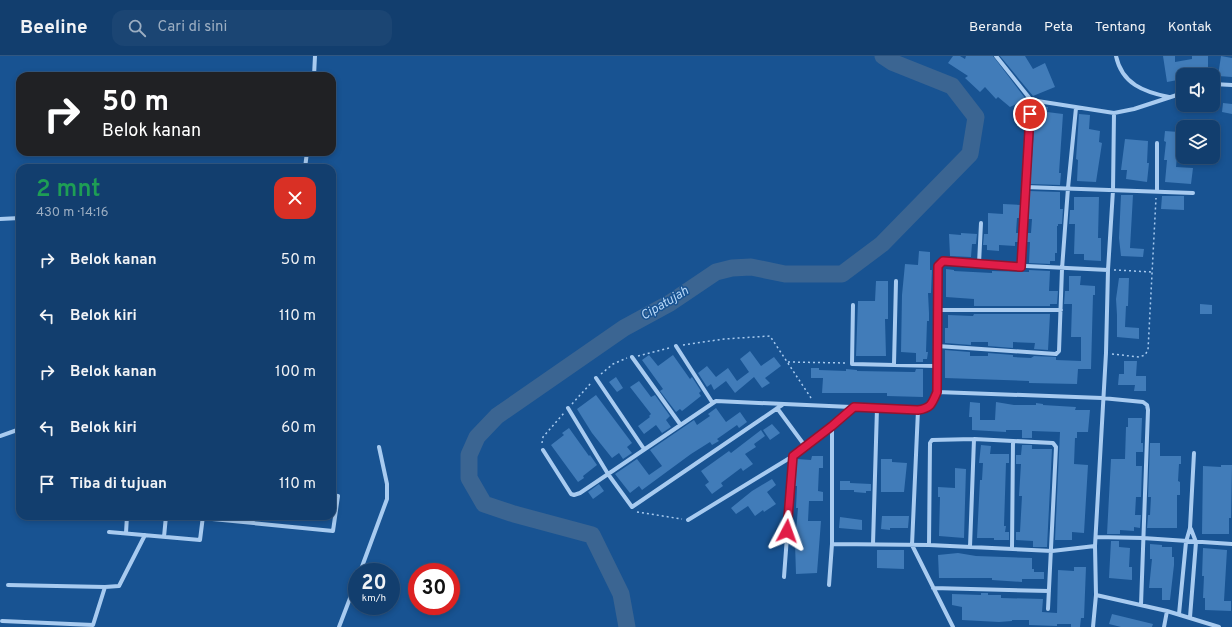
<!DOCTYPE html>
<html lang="id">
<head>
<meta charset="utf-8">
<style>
	body { margin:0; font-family:Overpass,sans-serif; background:#1b4573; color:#f1f3f6; height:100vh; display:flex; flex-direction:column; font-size:15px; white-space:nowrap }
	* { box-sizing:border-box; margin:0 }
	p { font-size:13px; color:#9caec2 }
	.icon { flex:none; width:22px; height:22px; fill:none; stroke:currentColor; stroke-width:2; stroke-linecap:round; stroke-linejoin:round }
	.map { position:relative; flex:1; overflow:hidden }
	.panel { position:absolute; left:16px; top:108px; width:320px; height:356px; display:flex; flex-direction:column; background:#123e6e; border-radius:12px; box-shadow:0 2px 6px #0003,0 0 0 1px #315781 }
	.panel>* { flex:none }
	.top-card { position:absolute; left:16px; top:16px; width:320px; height:84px; border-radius:12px; box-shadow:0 2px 6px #0003,0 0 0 1px #315781; background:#202124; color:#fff; overflow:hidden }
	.controls { position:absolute; left:1176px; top:12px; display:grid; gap:8px }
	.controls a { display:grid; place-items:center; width:44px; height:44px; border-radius:8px; background:#123e6e; box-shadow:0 2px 6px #0003,0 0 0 1px #315781; font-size:20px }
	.speed { position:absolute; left:348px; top:507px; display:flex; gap:8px; font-size:20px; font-weight:700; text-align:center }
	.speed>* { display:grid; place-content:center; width:52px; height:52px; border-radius:50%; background:#123e6e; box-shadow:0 2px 6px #0003,0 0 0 1px #315781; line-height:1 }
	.speed small { font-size:10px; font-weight:400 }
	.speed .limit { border:6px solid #d22; background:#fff; color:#111 }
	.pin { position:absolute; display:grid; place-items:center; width:34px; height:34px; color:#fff; margin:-17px; border:2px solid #fff; border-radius:50%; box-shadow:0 1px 4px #0007 }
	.me { position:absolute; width:44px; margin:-22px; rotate:4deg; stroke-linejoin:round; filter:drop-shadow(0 0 3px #0008) }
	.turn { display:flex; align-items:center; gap:14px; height:84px; padding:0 20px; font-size:18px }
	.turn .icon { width:52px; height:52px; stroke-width:2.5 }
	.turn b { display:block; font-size:28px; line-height:34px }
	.round { display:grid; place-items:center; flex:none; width:42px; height:42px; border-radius:12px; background:#1b4573 }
	.headline { display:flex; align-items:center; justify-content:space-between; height:68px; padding:0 20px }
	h1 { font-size:24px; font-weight:600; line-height:30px; color:#1e9e55 }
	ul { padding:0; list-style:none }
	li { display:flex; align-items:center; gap:12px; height:56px; padding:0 20px }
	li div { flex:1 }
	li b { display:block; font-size:15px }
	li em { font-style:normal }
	header { display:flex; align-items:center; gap:24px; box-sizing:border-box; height:56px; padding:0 20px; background:#123e6e; border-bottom:1px solid #315781 }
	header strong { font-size:19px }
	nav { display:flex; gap:22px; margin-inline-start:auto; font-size:14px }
	.search { width:280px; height:36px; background:#1b4573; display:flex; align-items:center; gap:10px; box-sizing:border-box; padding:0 14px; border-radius:12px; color:#9caec2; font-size:15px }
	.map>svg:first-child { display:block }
</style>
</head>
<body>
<header>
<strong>Beeline</strong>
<div class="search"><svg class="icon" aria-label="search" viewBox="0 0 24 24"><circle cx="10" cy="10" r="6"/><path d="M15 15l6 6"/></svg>Cari di sini</div>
<nav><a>Beranda</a><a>Peta</a><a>Tentang</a><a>Kontak</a></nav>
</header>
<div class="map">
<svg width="1232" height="571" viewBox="0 0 1232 571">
	<rect width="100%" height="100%" fill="#185392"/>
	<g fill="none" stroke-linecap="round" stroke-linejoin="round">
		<!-- river -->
		<path stroke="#3b6592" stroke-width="17" d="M627,571l-6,-33 -29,-59 -78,-21 -30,-10 -15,-26v-23l8,-18 20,-21 127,-88 46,-25 46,-31 16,-4 19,-1 34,7h57l40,-30 88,-90 6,-37 -24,-31 -60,-24 -9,-6"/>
	</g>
	<!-- building -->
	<path fill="#417cb9" d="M953,0h7l5,3 1,-3h27l32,42 -4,4 -11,5 -12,-10 -2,2 -11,-12 -5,5 -15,-14 3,-2 -20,-13z
		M1000,0h25l8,13 12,-6 10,24 -22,9z
		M1163,0h12v6l17,-3v-3h16v19h-25v4l-16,3z
		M1221,0l11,2v19l-14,-1z
		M1223,47l9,1v10l-10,-2z
		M1037,50l11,1 -1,5 16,2 -4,59h2l-1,12 -30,-1 4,-54h3z
		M1079,58l11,1 -1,14 11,2 -1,11 3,1 -6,39 -19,-1 1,-21 -2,-1z
		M1165,75l14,1 -3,35 17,1 -2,16 -26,-2 2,-22h-3l2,-18 -2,-1z
		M1125,83l23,2 -1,22h2l-2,19 -21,-3 1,-9h-6z
		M1029,135l31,1v17h3l-1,15h-4v2h-1v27h-2v8h-5v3l-21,-1 1,-21h-4l1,-9h4l1,-14h-5z
		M1121,139h12l-3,53 14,1 -1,8 -22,-1 -2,-18z
		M1162,140h22v14l-23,-1z
		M1074,141h25l-1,41h3v23l-17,-1v-6h-10l1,-30h-6l1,-14h4z
		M1003,148l18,1 -1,13h-3l-1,15h4l-1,9h-4v4l-16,-1v6l-12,-1v-5h-4l1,-11h4v-21l15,1z
		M961,177l16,1 -1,10h-4l-1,13 -21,-1 -1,-22 12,1z
		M919,195l11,1v18h2l-1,23h-3l1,20v8h-2l-1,31h2l-1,7h-4v3h-7v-9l-15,-1 1,-57 3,-31 13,1z
		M946,213l8,1v1l38,2v-2l37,1v-2l21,1 -1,20h9l-1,13h-7v2h-76v-7l-28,-2z
		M1069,220h12l-1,9 15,1v9h-2l-2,74h-13l-1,15 -48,-1v-2l-84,-3v-28l25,2v4h18v-3l25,2v2l18,1 3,-2 22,1v3l25,1v-24h-10l1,-33h-8l1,-13h4z
		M1119,222h10l-1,28h-2l-1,21 14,1v11l-22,-2v-22l-1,-16z
		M876,225h12v38h-3l1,37h-30l2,-55h17z
		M1200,248l12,1v9h-12z
		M974,258h76l-2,36 -14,-1 1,-6 -22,-1v6l-25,-2v-4h-17v3l-26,-2v-15h3v-13l25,1z
		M750,295l11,15 13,-9 7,9 -16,12 5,5 -8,5 -8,-11 -19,16 -9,-12 -12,9 -3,-6 -4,3 -9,-14 9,-7 9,11 12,-9 9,13 12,-9 -9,-13z
		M649,299l9,11 15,-11 17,24 2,-2 9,14 -2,2 2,3 -19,15 -2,-2 -4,3 -16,-21 3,-2 -21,-29z
		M1124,305h13l-1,15h10v15h-12l1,-6h-17l1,-11h5z
		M811,312h8v2l27,1v-2l11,1v1l56,1h2l1,-3h7v28l-36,-1v-3h-65l1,-15h-12z
		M616,321l7,11 -6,4 -8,-10z
		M639,325l12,16 4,-2 15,21 -4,4 5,7 -9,6 -6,-8 -12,9 -6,-8 12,-9 -1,-1 2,-2 -21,-27z
		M596,339l36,48 -5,4 5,6 -9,6 -4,-6 -7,5 -20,-25 -15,-24z
		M970,346l10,1v17h15l1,-18 18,3h22v-2l7,1v1l33,2 -1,3h15l-2,22h-11v6h-2l-1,26 14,1 -4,68 -12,-1v8h-17l5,-108 -28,-1v7h-10v-8h-16v2l-34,-2v-13h-3z
		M716,352l10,14 14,-10 7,10 -8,6 -2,-3 -20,14 2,2 -7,4 -2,-3 -19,12 -49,36 -3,-4 -9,7 -15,-19 22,-15 12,16 13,-9 -12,-16 44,-30 3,5 13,-9 -2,-2z
		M1128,362h14l-1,25h2v9h-7v14h6l-1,31h-5l-1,18h6l-1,13 -6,-1v4l-14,-1v4h-13l4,-75h14l1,-32h2z
		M772,368l8,9 -10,7 -7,-10z
		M569,372l20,28 1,-1 7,10 -14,11 1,2 -6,4 -27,-37 13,-10 -2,-2z
		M761,374l4,6 -11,8 2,3 -11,7 8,10 -10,7 -2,-3 -20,15 2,3 -11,8 -7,-9 4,-3 -8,-11 28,-20 2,2z
		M1150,387h10v13h21v8h-2l-1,17 2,1v13h-3v33h-30l1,-13h2l1,-18h-3z
		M981,389l10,1 -1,8h19v9h-3l-2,63h2l-1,6h4v8h-15v-2h-17l3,-58h2l1,-17h-4z
		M1022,389h10v4h20l-5,98h-14v-6l-17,-1v-8h4l2,-36h-3l2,-32h-5v-9h5z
		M812,400h11v12h-4l-1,23 5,1v9h-14l-1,20h13l-4,52 -21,1 -1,-31 3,-35h-2l1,-22h-2l2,-27 14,1z
		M881,403h11v3l15,1 -3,29h-23z
		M1221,409h11l-1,53h-2v16h-27l1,-68 18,1z
		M955,412l11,1 -2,69 -25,-2 1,-39h-2v-10l17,1z
		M772,423l4,6 -9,7 9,12 -12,8 -1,-2 -8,6 -7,-10 -12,8 -5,-6 21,-17z
		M840,425h10v2l21,1v7h-5v2l-12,-1v-2h-14z
		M599,428l5,7 -11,8 -5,-7z
		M882,460h27l-1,12h-18v2l-9,-1z
		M840,461l22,3v10l-23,-2z
		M1111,485h8v6l11,1 -1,19h3v13l-23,-2z
		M1150,488l12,1v2h10v10h2v8l-4,35h-8v-12h-13l3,-29h-2z
		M1203,492l24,2 -3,51h7v10l-26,-1v-12h-2l1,-22h-2z
		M877,494h27v19l-27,-1z
		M958,497l18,3 56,2v11h2v3h10v7h-22v3l-30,-2v-2h-53l-1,-23z
		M1074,511h12l-2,51h-3l-1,9h-9v-3h-14v2l-28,-1v-5h-17v1l-13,1 -37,-2v-13l-10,-2v-11l29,1v-2h7v2h13v3l42,1 -1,13 15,1 1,-43 16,1z
		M1112,558l41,10 -1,3h-31l-12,-3z"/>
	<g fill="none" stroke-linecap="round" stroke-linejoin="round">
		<!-- path -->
		<path stroke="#a8cbf0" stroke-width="1.5" stroke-dasharray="2 3" stroke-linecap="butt" d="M1114,214l39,2
			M683,289l41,-6 46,-3 41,62
			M1112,298l27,3 6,-2 3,-5 8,-152
			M638,300l31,-8
			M788,306l58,1
			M601,318l12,-10 14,-6
			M572,348l19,-21
			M542,387l1,-6 21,-24
			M637,456l45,7"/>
		<!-- street -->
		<path stroke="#a8cbf0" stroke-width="4" d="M996,0l35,44 -10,167
			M1116,0c6,28 28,36 53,41
			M314,20l1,-20
			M1213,28l19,1
			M1031,44l83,13 20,-4 49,-16
			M305,112l2,-16
			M1025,131l168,6
			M1157,136v-49
			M0,163l20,-1
			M979,208l2,-41
			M853,249l-1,59 84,2
			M937,254h124
			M676,290l36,56
			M937,290l119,8 3,-3 3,-82 6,-81 8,-80
			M632,301l48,67
			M894,308l2,-83
			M596,322l48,71
			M937,336l1,-126 3,-4 167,8
			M568,352l40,66 24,33 150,-102
			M777,352l28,38
			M918,354l-6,135 41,82
			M0,380l20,-7
			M543,394l28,44 3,1 6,-2 136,-92 202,9 12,-4 7,-14 165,6 41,4 4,3 1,5 -7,195
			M202,462l131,13 5,-35 -6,-1
			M688,464l105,-64 39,-30 22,-19
			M109,476l91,8 3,-24
			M126,477l1,-17
			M164,481l2,-21
			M1097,481l46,1 89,6
			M832,488l97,1 123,6 43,-5
			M873,488l4,-136
			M929,489l1,-102 2,-3 42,-1 79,4 3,4 -8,162
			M970,491l4,-108
			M1012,493l1,-108
			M360,516l27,-73v-15l-8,-37
			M784,521l9,-121
			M8,529l97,2
			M829,529l3,-41v-118
			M933,532l116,3
			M1096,539l71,16 52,16
			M1179,558l7,-72 4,-14 4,-75
			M1190,561l6,-75 -5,-13
			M2,565l91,4 12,-38 14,-1 26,-51
			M339,571l18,-47
			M1093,571l3,-32 -1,-49 11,-193 2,-83 5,-80 1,-77
			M1164,571l3,-16"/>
	</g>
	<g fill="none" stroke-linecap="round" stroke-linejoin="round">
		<!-- route casing -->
		<g stroke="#92132f" stroke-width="10">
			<path id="route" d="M787,475l6,-75 39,-30 22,-19 64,3c13,-2 14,-6 19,-18l1,-126 5,-5 78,6 9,-153"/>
		</g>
		<!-- route -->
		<use href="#route" stroke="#e11d48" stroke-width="7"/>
	</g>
	<g text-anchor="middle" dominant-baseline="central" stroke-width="3" stroke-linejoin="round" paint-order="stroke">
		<!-- water labels -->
		<g font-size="13" font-style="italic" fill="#b4d5f6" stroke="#185392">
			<text transform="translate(665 248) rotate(-31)">Cipatujah</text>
		</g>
	</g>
</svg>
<div class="controls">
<a><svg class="icon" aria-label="sound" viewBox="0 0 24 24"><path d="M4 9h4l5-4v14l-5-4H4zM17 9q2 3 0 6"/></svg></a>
<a><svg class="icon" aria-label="layers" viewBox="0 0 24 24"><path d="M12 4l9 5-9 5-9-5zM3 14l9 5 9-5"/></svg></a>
</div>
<div class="speed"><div>20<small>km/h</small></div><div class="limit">30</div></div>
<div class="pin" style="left:1030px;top:58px;background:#d93025"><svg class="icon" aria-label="arrive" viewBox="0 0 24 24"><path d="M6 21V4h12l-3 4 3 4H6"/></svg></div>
<svg class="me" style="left:787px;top:475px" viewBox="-20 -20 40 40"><path d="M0-17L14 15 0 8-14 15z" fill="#e11d48" stroke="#fff" stroke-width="4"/></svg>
<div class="top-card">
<div class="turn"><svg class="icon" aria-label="right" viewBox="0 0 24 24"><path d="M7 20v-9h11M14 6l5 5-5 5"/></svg><div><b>50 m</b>Belok kanan</div></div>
</div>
<section class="panel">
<div class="headline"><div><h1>2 mnt</h1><p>430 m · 14:16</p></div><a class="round" style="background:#d93025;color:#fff"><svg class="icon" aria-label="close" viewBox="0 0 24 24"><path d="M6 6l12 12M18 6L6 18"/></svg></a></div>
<ul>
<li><svg class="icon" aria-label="right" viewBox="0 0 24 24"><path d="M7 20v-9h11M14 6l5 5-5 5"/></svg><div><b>Belok kanan</b></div><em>50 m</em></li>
<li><svg class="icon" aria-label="left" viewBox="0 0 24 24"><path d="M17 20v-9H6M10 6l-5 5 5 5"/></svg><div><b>Belok kiri</b></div><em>110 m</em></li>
<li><svg class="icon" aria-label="right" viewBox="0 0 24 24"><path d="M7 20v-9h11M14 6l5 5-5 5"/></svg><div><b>Belok kanan</b></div><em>100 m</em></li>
<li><svg class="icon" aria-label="left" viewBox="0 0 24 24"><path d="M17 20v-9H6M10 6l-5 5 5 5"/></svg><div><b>Belok kiri</b></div><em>60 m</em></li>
<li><svg class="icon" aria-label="arrive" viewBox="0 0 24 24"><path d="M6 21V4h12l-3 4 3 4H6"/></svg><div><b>Tiba di tujuan</b></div><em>110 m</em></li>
</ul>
</section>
</div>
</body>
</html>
